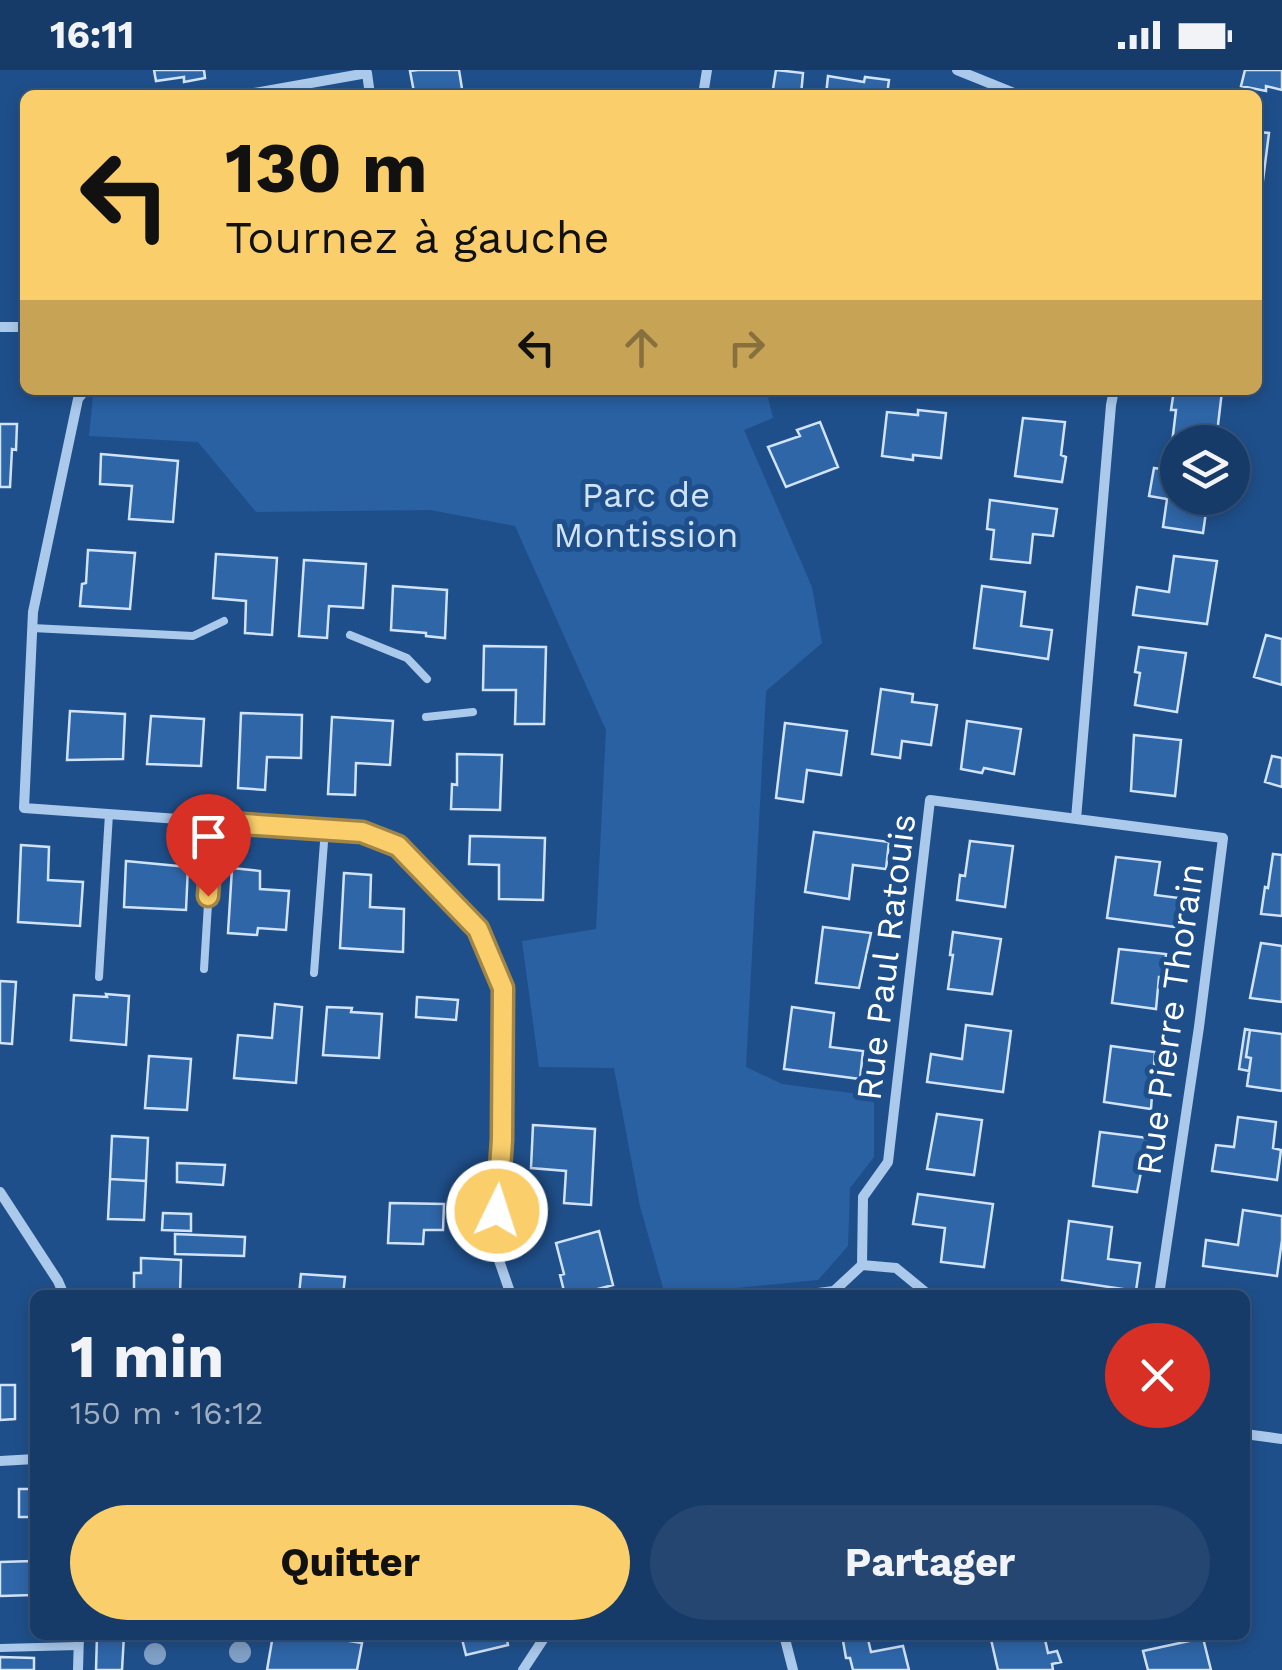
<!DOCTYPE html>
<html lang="fr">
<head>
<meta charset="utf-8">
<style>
	body { margin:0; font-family:"Work Sans",sans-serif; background:#244671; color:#f1f3f6; height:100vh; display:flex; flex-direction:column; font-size:38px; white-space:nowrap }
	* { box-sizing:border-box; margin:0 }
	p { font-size:32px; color:#9eadc0 }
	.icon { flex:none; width:55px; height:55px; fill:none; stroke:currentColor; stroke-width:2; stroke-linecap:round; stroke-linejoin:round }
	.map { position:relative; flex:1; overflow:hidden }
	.drawer { position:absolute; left:30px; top:1220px; width:1220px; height:350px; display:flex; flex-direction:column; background:#173b68; border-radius:15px; box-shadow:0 5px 15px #0003,0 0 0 2px #36557c }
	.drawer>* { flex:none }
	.hud { position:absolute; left:20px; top:20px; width:1242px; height:305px; border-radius:15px; box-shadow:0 5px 15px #0003,0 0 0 2px #36557c; background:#f9ce6b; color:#111; overflow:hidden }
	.buttons { position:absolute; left:1160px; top:355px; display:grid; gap:20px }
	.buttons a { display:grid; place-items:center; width:90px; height:90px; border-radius:50%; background:#173b68; box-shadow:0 5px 15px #0003,0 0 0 2px #36557c; font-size:50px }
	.pin { position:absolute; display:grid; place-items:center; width:85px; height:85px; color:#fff; margin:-102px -42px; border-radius:50% 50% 50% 0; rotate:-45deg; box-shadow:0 0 10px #0007 }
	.pin .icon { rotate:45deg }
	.me { position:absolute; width:110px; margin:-55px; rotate:4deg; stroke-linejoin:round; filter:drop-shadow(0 0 8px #0008) }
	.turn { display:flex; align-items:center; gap:35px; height:210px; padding:0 40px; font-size:45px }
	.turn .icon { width:130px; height:130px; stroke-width:2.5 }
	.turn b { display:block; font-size:70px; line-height:85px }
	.lanes { display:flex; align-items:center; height:95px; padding:0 40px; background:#0003; justify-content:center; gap:50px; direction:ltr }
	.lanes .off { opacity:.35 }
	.round { display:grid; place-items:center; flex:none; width:105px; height:105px; border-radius:52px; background:#244671 }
	.overview { display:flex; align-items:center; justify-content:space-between; height:170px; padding:0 40px }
	h1 { font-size:60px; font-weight:700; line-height:75px }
	.action { display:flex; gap:20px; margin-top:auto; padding:20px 40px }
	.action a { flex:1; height:115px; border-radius:60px; background:#f9ce6b; color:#111; font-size:40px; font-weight:700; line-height:115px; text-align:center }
	.action a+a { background:#244671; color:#f1f3f6 }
	.status { display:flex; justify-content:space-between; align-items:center; height:70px; padding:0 50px; background:#173b68; direction:ltr }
	.status svg { height:28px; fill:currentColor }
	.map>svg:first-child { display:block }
</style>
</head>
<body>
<div class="status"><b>16:11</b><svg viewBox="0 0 49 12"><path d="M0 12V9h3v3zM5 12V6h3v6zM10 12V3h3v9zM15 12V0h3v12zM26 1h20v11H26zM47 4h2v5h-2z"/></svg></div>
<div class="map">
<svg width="1282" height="1600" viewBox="0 0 1282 1600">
	<rect width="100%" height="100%" fill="#1f4f8a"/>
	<!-- green -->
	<path fill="#2961a3" d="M99,320h687l-18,8 5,20 -29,12 68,157 10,56 -56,48 -20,376 36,17 92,12v61l-24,31 -2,58 -30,34 -153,15 -25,-89 -26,-138 -75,-1 -17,-126 74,-12 10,-199 -91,-204 -85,-16 -174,2 -58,-70 -109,-6 4,-40z"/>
	<!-- building -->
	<path fill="#2f66a8" stroke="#d0e3f8" stroke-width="2.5" d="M154,0h50l1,8 -21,4v-5l-28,4z
		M418,0h41l4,25h-46v-3h-3l-4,-21z
		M776,0l27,3 -2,22h-29z
		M1245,0h37v20l-16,-4v5l-25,-5z
		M828,6l36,6 1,-5 24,3 -2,15h-61z
		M1258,62l11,1 -8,63h-3z
		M1174,320l48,1 -6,51 -44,1 4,-33h-5z
		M918,340l28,3 -5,45 -28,-3v5l-31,-4 5,-44 31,3z
		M1023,348l42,4 -4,33 5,2 -4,25 -47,-6z
		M820,352l18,45 -52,20 -18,-40 32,-11 -3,-6z
		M0,354h17l-1,26 -4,-1 -2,38h-10z
		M101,384l77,7 -5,61 -44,-3 3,-33 -32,-2z
		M1154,398l24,3v27h38l-1,8 -8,-1 -4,28 -40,-6 4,-28 -18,-3z
		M990,430l67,9 -4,27 -20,-2 -3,29 -39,-4 3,-29 -7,-1z
		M88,480l47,3 -5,56 -50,-3 2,-22 4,-1z
		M216,484l61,4 -5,77 -27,-2 1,-32 -33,-3z
		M1174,486l43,5 -10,63 -74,-9 4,-28 32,5z
		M304,490l62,4 -3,44 -34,-2 -2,32 -28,-2z
		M393,516l54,4 -2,48 -19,-2v-3l-35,-3z
		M982,516l43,6 -4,34 31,4 -4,29 -74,-11z
		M1266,565l16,4v46l-28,-8z
		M484,576l62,1 -2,77h-29l1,-34h-33z
		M1139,577l47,6 -9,59 -42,-7 5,-32 -5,-1z
		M881,619l32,5 -1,8 25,3 -6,40 -29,-4 -2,17 -28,-4z
		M70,641l55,3 -2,45 -56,1z
		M241,643l61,2 -1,43 -34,-1 -2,33 -27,-2z
		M151,646l53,3 -3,47 -54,-2z
		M332,647l61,4 -3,44 -34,-2 -1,32 -27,-1z
		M967,651l54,8 -7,45 -30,-6 -2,5 -21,-4z
		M785,653l62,8 -6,44 -34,-5 -4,32 -27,-4z
		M1134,665l47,5 -6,56 -44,-5z
		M457,684l45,1 -2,55 -49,-1 1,-25 5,1z
		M1272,686l10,2v29l-17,-5z
		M814,762l75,10 -3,27 -33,-4 -4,34 -44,-7z
		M470,766l75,2 -2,62 -44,-1v-34l-30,-1z
		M970,771l43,5 -8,61 -48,-7 3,-25 5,1z
		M21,775l28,2 -1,33 35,2 -3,44 -62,-4z
		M1273,784l9,1v61l-21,-2 4,-27 3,1z
		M1116,787l44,5 -5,33 32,4 -4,29 -76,-10z
		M126,791l62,6 -2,43 -62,-3z
		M232,798l28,3v18l29,2 -3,39 -28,-2 -1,7 -29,-2z
		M344,803l27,2 -1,32 34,2 -1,43 -63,-4z
		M823,857l48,6 -12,55 -43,-5z
		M953,862l48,7 -9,55 -44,-5 5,-34h-3z
		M1261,873l21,3v56l-32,-4z
		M1119,879l47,5 -3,23h-4l-3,32 -44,-6z
		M0,911l16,1 -4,62 -12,-1z
		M106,924l23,2 -3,49 -55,-5 3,-45 33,2z
		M417,927l41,3 -2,20 -40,-3z
		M275,934l27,3 -6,76 -62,-5 4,-43 34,3z
		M327,937l25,1 -1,4 31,2 -3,44 -56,-3z
		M792,937l42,6 -4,34 33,4 -3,28 -76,-10z
		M966,955l45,6 -8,61 -76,-10 4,-28 31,5z
		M1245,959l5,1 -4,27 5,1 -2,13 -10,-2z
		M1250,960l32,4v57l-35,-5 4,-28 -5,-1z
		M1111,976l44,6 -4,57 -47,-7z
		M149,986l42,3 -4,51 -42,-2z
		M937,1044l45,6 -8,55 -47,-6z
		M1238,1047l38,5 -3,26 8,2 -4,30 -65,-9 4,-26 18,2z
		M533,1055l62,4 -4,76 -27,-2 2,-32 -35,-3z
		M1100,1062l48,6 -11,54 -44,-6z
		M112,1066l36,2 -2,43 -36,-2z
		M177,1093l48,2 -2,20 -46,-3z
		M110,1109l36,2 -2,39 -36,-1z
		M918,1124l75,10 -9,63 -43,-5 4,-34 -32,-4z
		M390,1133l54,1 -1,26h-19l-1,14 -35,-1z
		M1243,1140l39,6v24l-5,36 -74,-10 3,-26 32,5z
		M163,1143l28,1v17l-29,-1z
		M1069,1151l43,6 -4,32 32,4 -4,28 -74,-11z
		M599,1161l14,54 -38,10h-10l-5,-20 4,-1 -8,-31z
		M175,1164l70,3 -1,19 -69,-2z
		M141,1188l40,2 -1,35h-42l1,-4 -5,1v-19h7z
		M301,1204l44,3 -2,18h-44z
		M0,1315h15v34l-15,1z
		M19,1419h16v28h-16z
		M32,1491l1,34 -33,1v-34z
		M97,1565h27l-2,35h-26z
		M273,1565h39l50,8 -5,27h-90z
		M461,1565h45l2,10 -42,10z
		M842,1565h25l4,17 32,-6 6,24h-56l-3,-12h-4z
		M990,1565h54l4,18 9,-2 4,11 -9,2 1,6h-55z
		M1203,1568l8,32h-63l-5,-19z
		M0,1587l34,1v12h-34z"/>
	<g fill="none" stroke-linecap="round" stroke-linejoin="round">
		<!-- lane -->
		<path stroke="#abc9eb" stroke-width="8" d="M32,558l161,8 31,-15
			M350,565l57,23 20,21
			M426,647l47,-5
			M204,899l9,-147
			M314,903l11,-144
			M99,907l10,-163
			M0,1578l78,-2"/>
		<!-- street -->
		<path stroke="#abc9eb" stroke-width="10" d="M957,0l62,25
			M243,25l124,-22 3,22
			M703,25l4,-25
			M0,257h25
			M85,320l-7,9 -45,213 -9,196 338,24 35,13 81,84 25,59 -1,152 -8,106 17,49
			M1076,749l35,-414 3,-15
			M0,1122l58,89 6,14
			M862,1195l1,-68 25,-35 42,-362 293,38 -24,189 -40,268
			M862,1195l34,3 33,27
			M802,1225l32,-4 28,-26
			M1245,1364l37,5
			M0,1391l35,-2
			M784,1565l9,35
			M78,1600l1,-35
			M523,1600l23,-35"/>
	</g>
	<!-- trees -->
	<g fill="#80a0c6">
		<circle cx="240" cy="1582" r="11"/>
		<circle cx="155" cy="1584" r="11"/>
	</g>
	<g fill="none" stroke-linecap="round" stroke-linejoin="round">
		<!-- route casing -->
		<g stroke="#a28646" stroke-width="25">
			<path id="route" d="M208,826l5,-74 149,10 36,14 80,83 25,59 -1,152 -5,71"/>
		</g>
		<!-- route -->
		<use href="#route" stroke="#f9ce6b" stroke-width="18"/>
	</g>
	<g text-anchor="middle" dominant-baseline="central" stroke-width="10" stroke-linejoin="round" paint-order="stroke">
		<!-- park labels -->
		<g font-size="35" fill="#d0e3f8" stroke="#1f4f8a">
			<text x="646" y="425">Parc de<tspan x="646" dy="40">Montission</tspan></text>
		</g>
		<!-- street labels -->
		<g font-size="35" fill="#fff" stroke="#1f4f8a">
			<text transform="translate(886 887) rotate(-83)">Rue Paul Ratouis</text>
			<text transform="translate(1170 949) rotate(-82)">Rue Pierre Thorain</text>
		</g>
	</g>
</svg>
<div class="buttons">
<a><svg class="icon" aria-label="layers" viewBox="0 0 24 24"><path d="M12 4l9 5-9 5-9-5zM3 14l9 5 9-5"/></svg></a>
</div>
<div class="pin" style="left:208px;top:826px;background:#d93025"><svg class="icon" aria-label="arrive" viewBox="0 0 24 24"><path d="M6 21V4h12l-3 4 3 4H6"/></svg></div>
<svg class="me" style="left:497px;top:1141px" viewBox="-20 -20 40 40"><circle r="17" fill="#f9ce6b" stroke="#fff" stroke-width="3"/><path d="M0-11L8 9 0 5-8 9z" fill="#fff"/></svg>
<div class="hud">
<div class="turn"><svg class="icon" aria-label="left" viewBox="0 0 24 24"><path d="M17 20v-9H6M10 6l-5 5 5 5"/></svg><div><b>130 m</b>Tournez à gauche</div></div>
<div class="lanes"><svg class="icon" aria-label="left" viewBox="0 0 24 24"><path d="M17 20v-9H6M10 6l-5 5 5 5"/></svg><svg class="icon off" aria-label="ahead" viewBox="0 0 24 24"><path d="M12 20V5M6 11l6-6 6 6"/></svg><svg class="icon off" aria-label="right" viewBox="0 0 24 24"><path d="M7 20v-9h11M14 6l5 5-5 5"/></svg></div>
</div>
<section class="drawer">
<div class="overview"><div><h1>1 min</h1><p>150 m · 16:12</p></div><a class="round" style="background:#d93025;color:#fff"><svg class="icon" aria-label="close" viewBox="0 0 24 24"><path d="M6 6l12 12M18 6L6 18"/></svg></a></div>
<div class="action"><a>Quitter</a><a>Partager</a></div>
</section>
</div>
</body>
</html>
